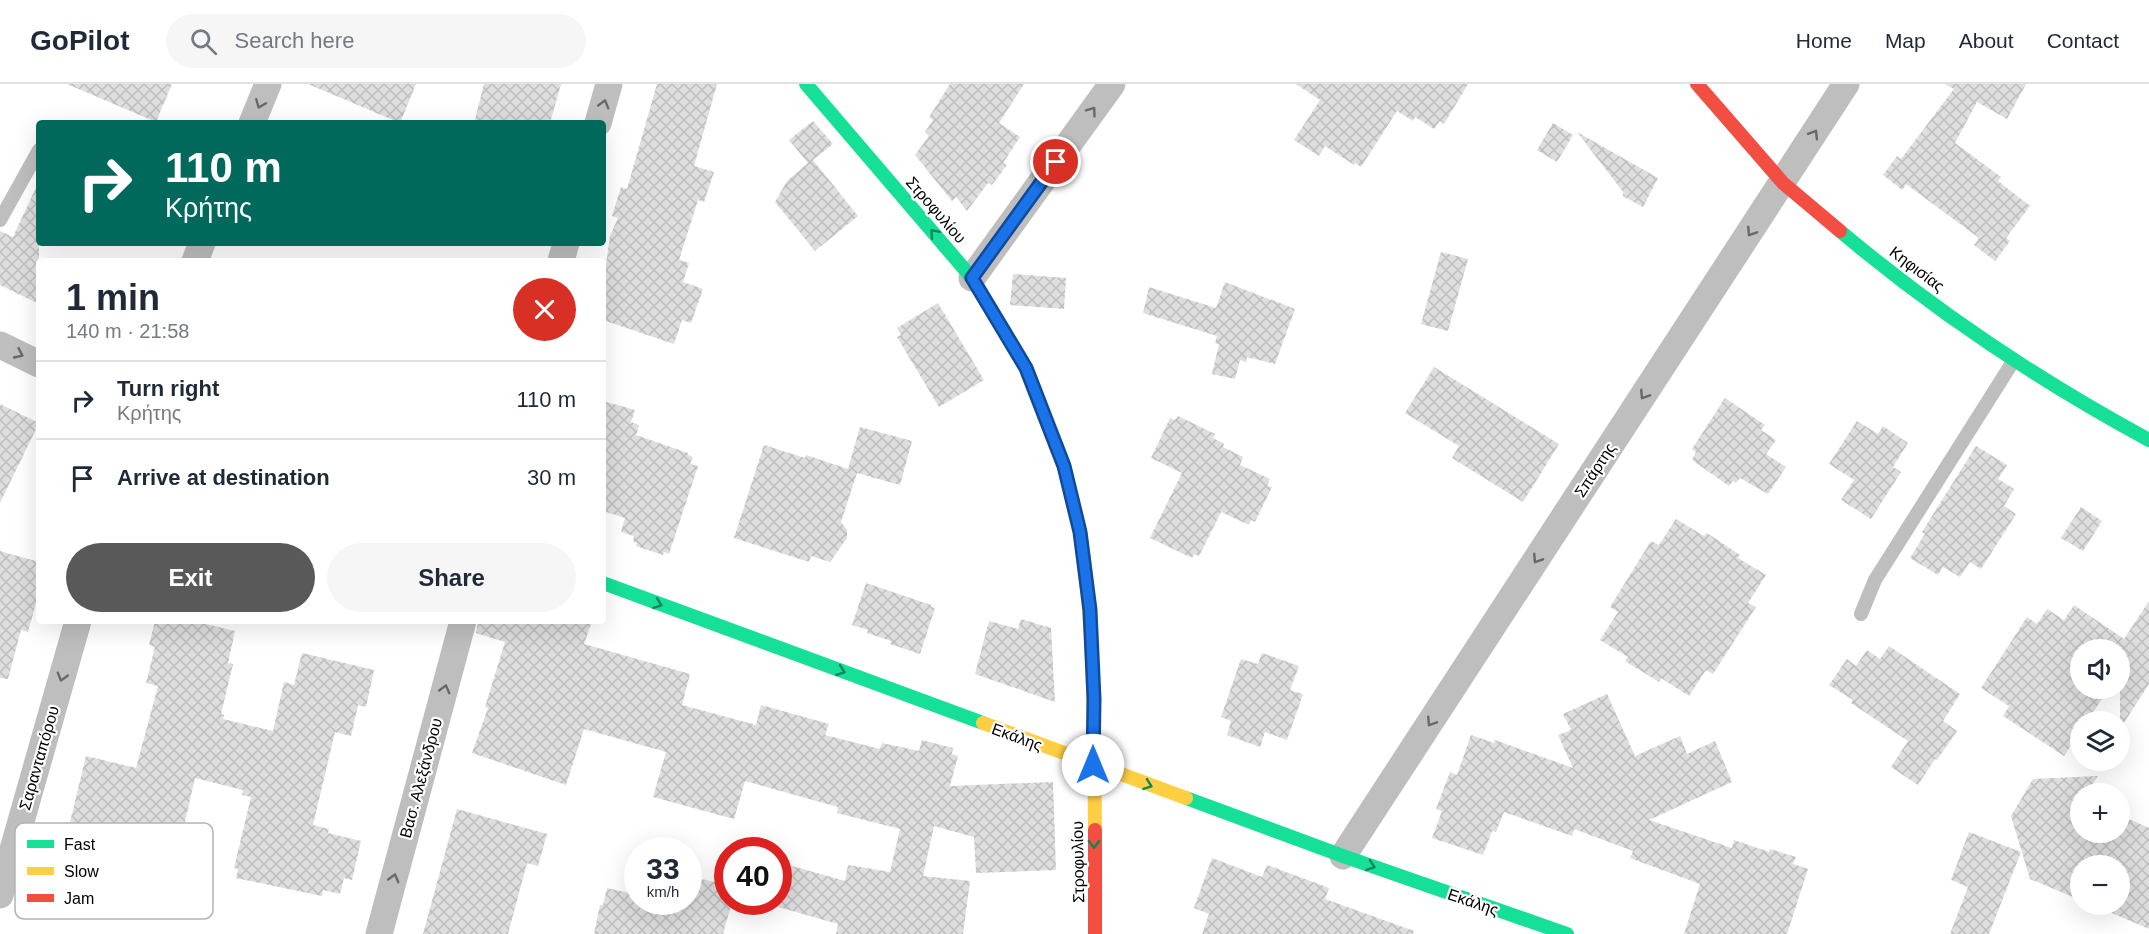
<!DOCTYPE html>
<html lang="en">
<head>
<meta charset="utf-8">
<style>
	body { margin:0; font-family:Arial,sans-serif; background:#f6f6f7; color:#1f2937; height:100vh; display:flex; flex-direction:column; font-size:22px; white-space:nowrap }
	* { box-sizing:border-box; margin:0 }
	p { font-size:20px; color:#747a83 }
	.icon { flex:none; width:33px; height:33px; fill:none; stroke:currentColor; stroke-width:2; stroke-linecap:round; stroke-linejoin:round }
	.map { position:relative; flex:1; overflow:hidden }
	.drawer { position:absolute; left:36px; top:174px; width:570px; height:366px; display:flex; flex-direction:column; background:#fff; border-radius:6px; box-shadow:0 6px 24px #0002 }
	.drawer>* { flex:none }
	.hud { position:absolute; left:36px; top:36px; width:570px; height:126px; border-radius:6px; box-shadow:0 6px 24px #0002; background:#00695c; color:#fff; overflow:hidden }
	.controls { position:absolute; left:2070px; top:555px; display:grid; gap:12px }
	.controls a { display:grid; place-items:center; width:60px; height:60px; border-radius:50%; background:#fff; box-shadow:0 6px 24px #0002; font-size:30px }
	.speed { position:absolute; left:624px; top:753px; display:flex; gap:12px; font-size:30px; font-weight:700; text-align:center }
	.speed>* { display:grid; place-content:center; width:78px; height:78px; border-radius:50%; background:#fff; box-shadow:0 6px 24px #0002; line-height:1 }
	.speed small { font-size:15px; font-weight:400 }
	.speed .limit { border:9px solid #d22; background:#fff; color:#111 }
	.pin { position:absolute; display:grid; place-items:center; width:51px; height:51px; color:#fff; margin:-26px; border:3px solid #fff; border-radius:50%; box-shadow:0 2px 6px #0007 }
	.me { position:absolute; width:66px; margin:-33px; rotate:0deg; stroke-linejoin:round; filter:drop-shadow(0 0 4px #0008) }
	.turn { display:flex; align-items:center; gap:21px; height:126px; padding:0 30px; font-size:27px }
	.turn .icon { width:78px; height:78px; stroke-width:2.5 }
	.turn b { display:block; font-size:42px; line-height:51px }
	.round { display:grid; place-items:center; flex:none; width:63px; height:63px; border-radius:32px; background:#f6f6f7 }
	.summary { display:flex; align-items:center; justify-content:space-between; height:102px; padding:0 30px }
	h1 { font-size:36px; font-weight:700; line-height:45px }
	.cta { display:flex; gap:12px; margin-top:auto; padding:12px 30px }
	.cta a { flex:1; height:69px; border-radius:36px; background:#595959; color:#fff; font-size:24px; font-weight:700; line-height:69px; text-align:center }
	.cta a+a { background:#f6f6f7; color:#1f2937 }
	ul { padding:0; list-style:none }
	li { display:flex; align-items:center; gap:18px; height:78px; padding:0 30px; border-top:2px solid #e0e1e3 }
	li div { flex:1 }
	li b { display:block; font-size:22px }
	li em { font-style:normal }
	header { display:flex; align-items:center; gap:36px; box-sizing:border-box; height:84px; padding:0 30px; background:#fff; border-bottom:2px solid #e0e1e3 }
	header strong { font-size:28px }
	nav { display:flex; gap:33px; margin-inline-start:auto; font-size:21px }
	.search { width:420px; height:54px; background:#f6f6f7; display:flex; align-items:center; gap:15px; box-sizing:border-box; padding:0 21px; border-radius:33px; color:#747a83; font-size:22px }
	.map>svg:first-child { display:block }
</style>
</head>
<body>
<header>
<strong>GoPilot</strong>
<div class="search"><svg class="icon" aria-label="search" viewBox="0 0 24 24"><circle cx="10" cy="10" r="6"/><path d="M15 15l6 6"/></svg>Search here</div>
<nav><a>Home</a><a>Map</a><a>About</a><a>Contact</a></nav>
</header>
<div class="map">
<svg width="2149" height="850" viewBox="0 0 2149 850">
	<defs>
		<pattern id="building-cross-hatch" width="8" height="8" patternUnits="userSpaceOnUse" patternTransform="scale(1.5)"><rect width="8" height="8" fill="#dedede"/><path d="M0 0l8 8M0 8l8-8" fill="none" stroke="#bdbdbd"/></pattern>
	</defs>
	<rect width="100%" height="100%" fill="#fff"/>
	<!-- building -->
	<path fill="url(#building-cross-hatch)" d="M67,0h105l-16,38z
		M308,0h108l-16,39z
		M484,0h77l-11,39h-76z
		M657,0h60l-23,82 20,6 -10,30 -6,-2 -19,60 10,3 -6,19 20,7 -12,34 -9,-3 -8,24 -71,-24v-34l7,-50 8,-18 -6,-2 9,-29 6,2z
		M950,0h74l-25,39 21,14 -17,26 4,2 -15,20 -4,-2 -21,28 -11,-14 -4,4 -37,-46 14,-19 -4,-4 8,-12 -4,-3z
		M1296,0h172l-24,40 -4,-3 -6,8 -19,-12 -2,4 -16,-10 -36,56 -6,-4 -1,2 -29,-19 -6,10 -25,-16 26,-40z
		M1945,0h81l-19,35 -30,-17 -22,41 46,34 -3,4 32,25 -24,32 4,3 -15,20 -21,-16 5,-7 -73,-54 -4,6 -19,-15 14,-19 4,3 53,-70z
		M813,37l20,23 -20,16 45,56 -43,35 -40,-49 12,-21 21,-18 -19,-23z
		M1553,39l20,12 -16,27 -20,-12z
		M1577,48l81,46 -15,29 -20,-11v-4z
		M39,97v123l-39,-19v-54l13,6z
		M1441,168l27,7 -20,72 -27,-7z
		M1013,190l53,4 -2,31 -54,-4z
		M1225,198l70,27 -20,55 -28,-7 -1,5 -6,-2 -5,19 -23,-5 7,-30 -4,-1 2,-7 -74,-23 6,-26 67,21z
		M938,219l46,77 -45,27 -42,-70 4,-2 -4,-7z
		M1434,283l125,77 -36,58 -71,-44 7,-12 -54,-33z
		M1725,314l40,27 -4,5 15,10 -10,14 20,13 -18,27 -28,-16 -4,5 -3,-2 -4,5 -37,-26 4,-8 -4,-3z
		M603,317l32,9 -4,12 8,3 -3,10 52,18v2l5,2 -3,7 8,2 -29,88 -5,-2 -1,3 -27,-9 1,-3 -4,-2 1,-5 -13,-4 4,-14 -22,-7z
		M0,320l39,19 -39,80z
		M1178,332l37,18 -2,4 11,6 -1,3 20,10 -3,8 30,14 -3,7 5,1 -17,35 -4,-2 -2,5 -28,-13 -22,44 -5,-2 -2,4 -42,-20 32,-65 -31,-15 19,-40 5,2z
		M1857,337l21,13 5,-8 25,17 -15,24 8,5 -30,47 -30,-19 13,-20 -25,-16z
		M860,343l52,14 -12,44 -43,-12 -16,49 6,8v8l-17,24 -19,-6 -2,6 -75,-24 30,-93 41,13 1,-3 42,14z
		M1976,362l31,19 -9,14 16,10 -10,17 12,8 -35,55 -11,-7 -10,15 -17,-10 -5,8 -28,-17 15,-24 -3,-2z
		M2081,423l21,14 -19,30 -22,-13z
		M1676,435l28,17 3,-3 33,22 -2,3 28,17 -18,28 8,4 -43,67 -7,-4 -17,26 -28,-18 -2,4 -34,-21 3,-4 -28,-17 18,-28 -8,-5 41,-66 8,4z
		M0,467l39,11v31l-11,39 -7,-2 -13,49 -8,-1z
		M866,499l65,22v2l4,1 -15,46 -30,-10 1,-3 -24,-8 1,-3 -16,-5z
		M2149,517v83l-29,45v-79h-40v38h29l-22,34h-7v10l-16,24 -61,-40 6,-10 -28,-18 46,-71 10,7 10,-15 17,11 10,-15 50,34z
		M1021,535l30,9 4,74 -80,-28 14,-53 29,8z
		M155,537h38l42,10 -7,32 5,1 -12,50 3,1 -1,4 50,12 11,-49 10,3 8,-32 72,17 -8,37 -8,-2 -7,31 -16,-4 -22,93 16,4 -1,4 33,8 -9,39 -8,-2 -4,16 -17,-4 -1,6 -86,-18 2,-9 -4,-1 17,-71 -9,-2 1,-5 -48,-12 -16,70 -6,-1 -1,4 -88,-23v-3l-14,-3 16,-66 50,12 22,-82 -12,-3 9,-36 -6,-2z
		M478,537h114l-8,23 106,30 -8,31 74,20 5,-20 68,19 -4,11 55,14 2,-6 37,8 3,-11 31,8 -1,6 6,2 -8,30 103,-4 3,88 -80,3 -2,-36 -40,-11 -11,50 47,5 -7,53h-127l2,-10 -60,-17v-45l67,19 3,-16 42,7 10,-43 -63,-16 1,-6 -93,-26 -11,38 -81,-22 13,-45 -82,-23 -18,56 -94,-32 16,-45 -3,-1 20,-65 -29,-9z
		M1889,562l71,48 -17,27 14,10 -20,29 -2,-1 -17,26 -27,-18 17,-26 -57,-38 2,-3 -24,-15 18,-26 9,7 11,-16 13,9z
		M1262,569l37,13 -9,24 13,4 -16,46 -22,-8 -5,15 -33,-12 4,-14 -10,-4 20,-58 17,5z
		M1607,610l28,62 45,-20 7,18 28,-13 17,41 -83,38 83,28 2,-8 35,12 1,-3 26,8 -3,7 15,5 -21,65h-103l16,-50 -70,-26 3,-7 -59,-22 -2,7 -68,-24 -8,20 -4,-1 -9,24 -51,-17 10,-27 -6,-2 14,-37 7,3 14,-40 23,8 1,-3 78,28 -15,-33 13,-5 -8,-16z
		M2098,692l-12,18h-6v38h40v-17l29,13v101l-58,-25h29v-38h-40v34l-50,-21 -19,-63 22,-37z
		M457,725l90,25 -9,32 -11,-3 -19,71h-85z
		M1969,748l52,20 -32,82h-39l18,-47 -17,-7z
		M1212,774l50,19 5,-12 62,23 -4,11 89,32 -1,3h-211l7,-20 -15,-6z
		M688,792l40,9v17h4l-9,32h-129l6,-29h3l4,-17 31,7v7h50z"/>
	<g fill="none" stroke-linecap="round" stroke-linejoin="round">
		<!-- lane -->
		<path stroke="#bebebe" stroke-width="14" d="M0,136l39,-70
			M1861,530l14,-34 139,-220"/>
		<!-- street -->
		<path stroke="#bebebe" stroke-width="27" d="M252,39l16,-39
			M598,39l11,-39
			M195,177l7,-18
			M561,177l5,-18
			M972,194l140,-194
			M0,261l39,19
			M1343,772l503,-772
			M0,811l78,-274
			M379,850l84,-313"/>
		<!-- fast -->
		<path stroke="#16e098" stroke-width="14" d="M806,0l166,194 54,90 38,98 16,66 4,29
			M1840,147c95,80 200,150 309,209
			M603,499l380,140
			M1186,714l157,58 224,78"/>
		<!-- slow -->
		<path stroke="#ffcf43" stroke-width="14" d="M1084,477c11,90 10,179 11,269
			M983,639l203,75"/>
		<!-- jam -->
		<path stroke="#f24e42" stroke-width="14" d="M1697,0l86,99 57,48
			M1095,746v104"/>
	</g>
	<!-- one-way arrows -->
	<defs><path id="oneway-chevron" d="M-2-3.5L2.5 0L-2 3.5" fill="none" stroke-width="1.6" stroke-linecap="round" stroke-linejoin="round" transform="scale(1.5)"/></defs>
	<g stroke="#686868">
		<use href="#oneway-chevron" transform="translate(260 20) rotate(112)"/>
		<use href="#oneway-chevron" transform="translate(604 20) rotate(-75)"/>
		<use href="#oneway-chevron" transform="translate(1092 27) rotate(-54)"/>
		<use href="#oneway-chevron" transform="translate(1814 50) rotate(-58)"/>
		<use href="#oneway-chevron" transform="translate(1751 148) rotate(123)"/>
		<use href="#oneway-chevron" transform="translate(19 270) rotate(25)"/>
		<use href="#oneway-chevron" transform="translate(1644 311) rotate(123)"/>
		<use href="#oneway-chevron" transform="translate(1537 475) rotate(123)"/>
		<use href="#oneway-chevron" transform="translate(62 593) rotate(106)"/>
		<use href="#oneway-chevron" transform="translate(445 605) rotate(-75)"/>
		<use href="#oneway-chevron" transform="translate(1431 638) rotate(123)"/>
		<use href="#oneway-chevron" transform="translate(394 794) rotate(-75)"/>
	</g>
	<g stroke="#0d865b">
		<use href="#oneway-chevron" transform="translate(934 149) rotate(-131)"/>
		<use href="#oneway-chevron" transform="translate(658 520) rotate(20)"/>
		<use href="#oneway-chevron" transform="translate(841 587) rotate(20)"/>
		<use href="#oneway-chevron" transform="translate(1148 701) rotate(20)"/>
		<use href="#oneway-chevron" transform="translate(1094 760) rotate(89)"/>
		<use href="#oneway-chevron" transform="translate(1371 782) rotate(19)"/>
	</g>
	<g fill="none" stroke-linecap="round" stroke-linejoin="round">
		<!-- route casing -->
		<g stroke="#114b97" stroke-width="15">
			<path id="route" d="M1056,78l-84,116 54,90 38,98 16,66 10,78 4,89 -1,66"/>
		</g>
		<!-- route -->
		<use href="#route" stroke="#1a73e8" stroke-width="10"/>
	</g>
	<g text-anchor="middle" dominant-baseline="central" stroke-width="4.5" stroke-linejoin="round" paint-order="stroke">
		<!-- street labels -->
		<g font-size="16" fill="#000" stroke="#fff">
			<text transform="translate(936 126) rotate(49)">Στροφυλίου</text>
			<text transform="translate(1917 185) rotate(37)">Κηφισίας</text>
			<text transform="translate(1595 386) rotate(-57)">Σπάρτης</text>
			<text transform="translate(1017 653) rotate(20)">Εκάλης</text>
			<text transform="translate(39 674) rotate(-74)">Σαρανταπόρου</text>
			<text transform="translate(421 694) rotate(-75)">Βασ. Αλεξάνδρου</text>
			<text transform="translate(1078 778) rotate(-91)">Στροφυλίου</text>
			<text transform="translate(1473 818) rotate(19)">Εκάλης</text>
		</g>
	</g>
	<!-- legend -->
	<rect x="15" y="739" width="198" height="96" rx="9" fill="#fff" stroke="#b2b2b2" stroke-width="1.5"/>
	<rect x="27" y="756" width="27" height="8" fill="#16e098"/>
	<rect x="27" y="783" width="27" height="8" fill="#ffcf43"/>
	<rect x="27" y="810" width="27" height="8" fill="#f24e42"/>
	<g font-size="16" fill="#000">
		<text x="64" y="766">Fast</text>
		<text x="64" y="793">Slow</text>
		<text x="64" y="820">Jam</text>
	</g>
</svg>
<div class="controls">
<a><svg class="icon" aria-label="sound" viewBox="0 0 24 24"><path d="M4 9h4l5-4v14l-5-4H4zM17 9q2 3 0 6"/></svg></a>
<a><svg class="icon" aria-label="layers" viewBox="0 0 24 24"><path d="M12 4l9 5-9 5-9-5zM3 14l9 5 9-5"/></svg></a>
<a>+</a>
<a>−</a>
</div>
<div class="speed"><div>33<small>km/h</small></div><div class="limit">40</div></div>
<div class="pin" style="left:1056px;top:78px;background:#d93025"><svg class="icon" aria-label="arrive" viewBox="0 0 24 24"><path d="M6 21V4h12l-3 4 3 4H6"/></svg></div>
<svg class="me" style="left:1093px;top:681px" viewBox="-20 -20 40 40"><circle r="19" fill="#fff"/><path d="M0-13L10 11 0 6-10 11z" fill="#1a73e8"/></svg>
<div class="hud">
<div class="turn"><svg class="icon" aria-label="right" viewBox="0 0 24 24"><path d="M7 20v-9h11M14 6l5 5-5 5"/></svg><div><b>110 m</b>Κρήτης</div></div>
</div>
<section class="drawer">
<div class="summary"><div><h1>1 min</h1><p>140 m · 21:58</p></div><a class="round" style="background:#d93025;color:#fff"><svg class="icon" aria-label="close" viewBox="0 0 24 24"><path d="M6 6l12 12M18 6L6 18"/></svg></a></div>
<ul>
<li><svg class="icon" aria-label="right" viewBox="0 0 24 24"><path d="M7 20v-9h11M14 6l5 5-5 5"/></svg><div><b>Turn right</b><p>Κρήτης</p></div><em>110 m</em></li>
<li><svg class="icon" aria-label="arrive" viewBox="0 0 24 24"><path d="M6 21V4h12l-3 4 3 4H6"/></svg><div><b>Arrive at destination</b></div><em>30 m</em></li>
</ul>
<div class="cta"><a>Exit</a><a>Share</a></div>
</section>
</div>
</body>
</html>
